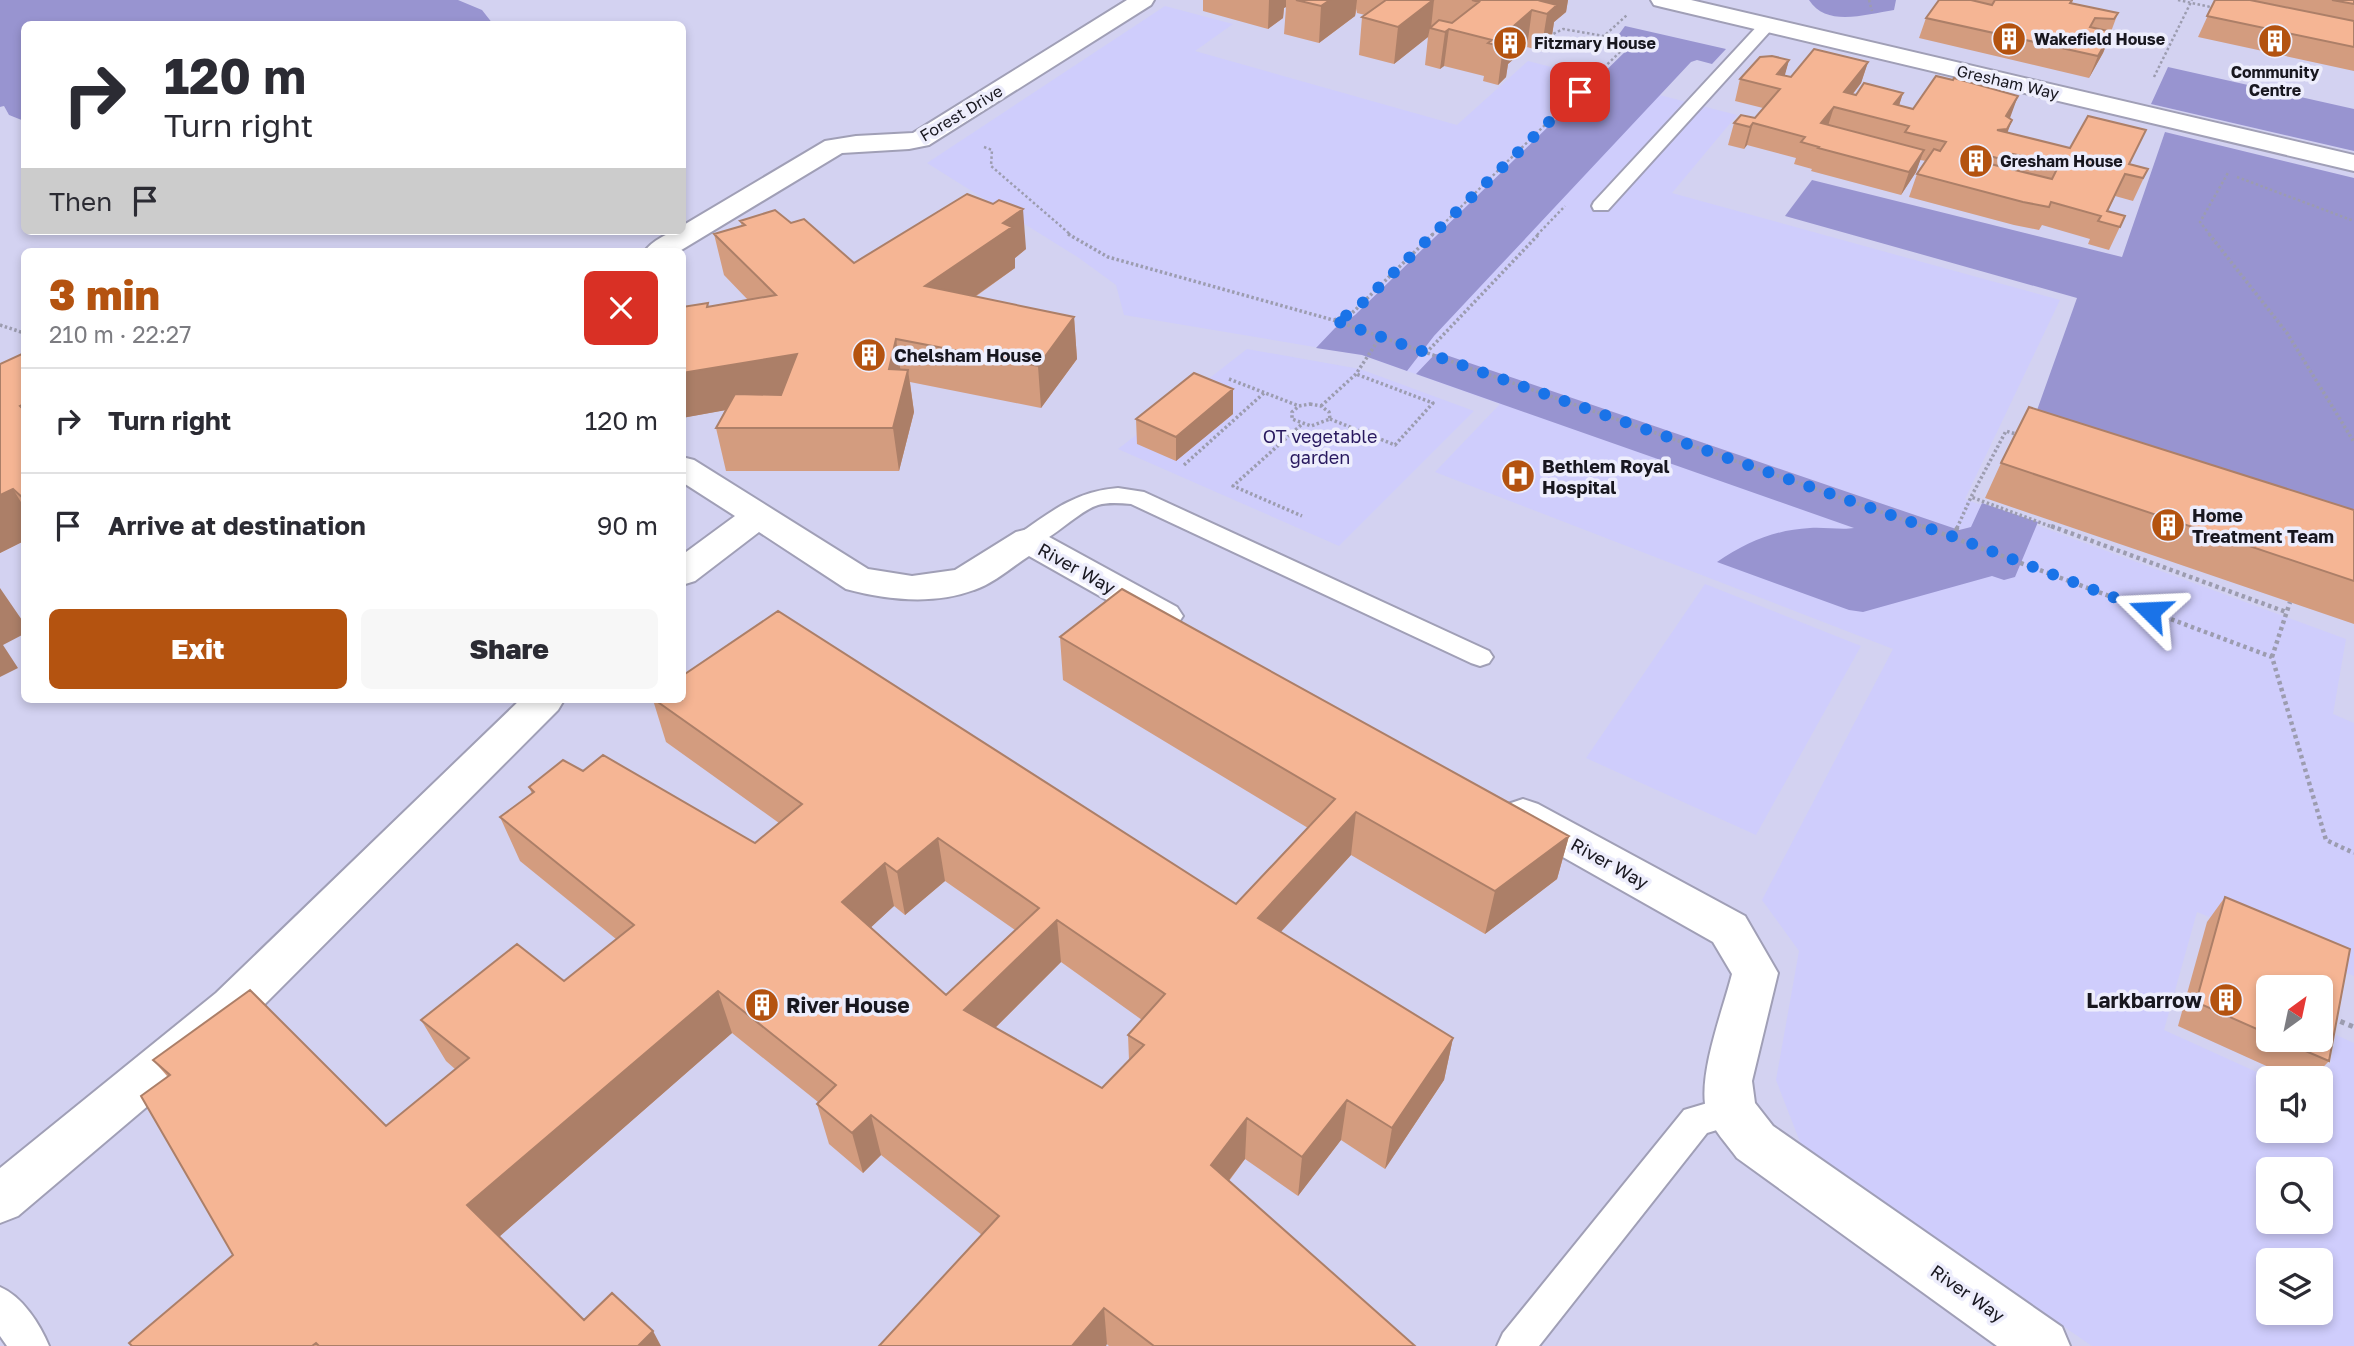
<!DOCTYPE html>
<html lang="en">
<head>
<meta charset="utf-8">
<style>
	body { margin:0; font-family:"Golos Text",sans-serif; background:#f7f7f7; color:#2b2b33; height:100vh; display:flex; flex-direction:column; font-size:26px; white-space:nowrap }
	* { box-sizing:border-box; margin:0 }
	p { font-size:23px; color:#7c7c81 }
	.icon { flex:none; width:38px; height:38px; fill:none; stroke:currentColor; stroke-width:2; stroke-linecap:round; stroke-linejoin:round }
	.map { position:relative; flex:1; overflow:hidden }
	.details { position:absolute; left:21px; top:248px; width:665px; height:455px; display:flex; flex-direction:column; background:#fff; border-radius:10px; box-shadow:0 4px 10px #0003 }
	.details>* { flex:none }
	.guide { position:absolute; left:21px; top:21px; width:665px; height:214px; border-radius:10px; box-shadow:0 4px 10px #0003; background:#fff; color:#2b2b33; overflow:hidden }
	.needle { width:46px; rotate:33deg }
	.controls { position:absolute; left:2256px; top:975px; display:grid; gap:14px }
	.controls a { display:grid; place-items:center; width:77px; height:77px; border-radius:10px; background:#fff; box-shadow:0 4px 10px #0003; font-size:35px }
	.pin { position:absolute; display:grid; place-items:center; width:60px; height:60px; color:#fff; margin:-30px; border-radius:14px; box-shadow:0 4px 10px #0006 }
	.me { position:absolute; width:77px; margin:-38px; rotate:291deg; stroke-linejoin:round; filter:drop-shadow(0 0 5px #0008) }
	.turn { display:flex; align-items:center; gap:24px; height:147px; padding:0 28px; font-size:32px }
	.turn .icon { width:91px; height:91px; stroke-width:2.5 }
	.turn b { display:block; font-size:49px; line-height:60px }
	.then { display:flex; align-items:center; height:66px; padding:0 28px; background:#0003; gap:14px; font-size:26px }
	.round { display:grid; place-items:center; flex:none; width:74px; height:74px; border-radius:10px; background:#f7f7f7 }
	.headline { display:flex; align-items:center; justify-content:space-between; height:119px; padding:0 28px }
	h1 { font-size:42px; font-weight:800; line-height:52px; color:#b45310 }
	.primary-button { display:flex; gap:14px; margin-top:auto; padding:14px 28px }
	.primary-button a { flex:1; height:80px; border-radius:10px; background:#b45310; color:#fff; font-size:28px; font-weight:800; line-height:80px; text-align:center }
	.primary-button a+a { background:#f7f7f7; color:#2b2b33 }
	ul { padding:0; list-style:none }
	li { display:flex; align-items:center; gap:21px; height:105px; padding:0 28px; border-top:2px solid #e1e1e2 }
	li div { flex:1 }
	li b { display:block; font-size:26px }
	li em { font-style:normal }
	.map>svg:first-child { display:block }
</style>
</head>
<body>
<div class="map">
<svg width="2354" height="1346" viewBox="0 0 2354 1346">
	<rect width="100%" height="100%" fill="#dfdff7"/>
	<!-- built -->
	<path fill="#d3d2f1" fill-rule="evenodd" d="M356,0h1998v1346h-2354v-1239l4,-1 5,9 15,6v110h658v-207h-390zM24,252h658v448h-658zM2268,987h52v53h-52zM2268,1078h52v52h-52zM2268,1169h52v53h-52zM2268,1260h52v52h-52z"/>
	<!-- green -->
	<path fill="#cfcdfc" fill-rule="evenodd" d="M1165,6l68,18 -38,27 262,74 71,-64 209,54 -65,78 388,107 -95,199 381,140 -13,75 21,9v253l-157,-64 -33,118 106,48h-2v52h52l1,-29h2l13,-66 18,8v303h-262l-290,-199 -26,-67 23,-129 -37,-51 131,-251 -458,-177 65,-68 -138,-49 -238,-40 -8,-30 -37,-27 -152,-95zM2268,1169h52v53h-52zM2268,1260h52v52h-52z
		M1247,349l113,20 114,42 -135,135 -221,-97z
		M1705,584l156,62 -105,189 -170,-77z"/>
	<!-- forest -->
	<path fill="#9894d0" d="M0,0h458l24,10 11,14h-469v97l-15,-6 -5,-9 -4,1z
		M1809,0h87l-2,10c-28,4 -67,18 -85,-10z
		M1625,26l101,23 -14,15 -15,-4 -6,2 -257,274 -27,35 -45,-16 -46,-7 19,-20 20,-13 276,-269v-4l-14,-5z
		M2168,67l186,42v42l-203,-47z
		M2165,132l189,46v354l-323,-105 46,-129 -292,-82 27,-36 310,77z
		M1435,354l11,1 513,175 12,-3 11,-24 56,19 -23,55 -11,3 -12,-4 -129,36 -14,-2 -132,-48c30,-20 57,-32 93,-34 14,-1 32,2 44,0l-438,-154z"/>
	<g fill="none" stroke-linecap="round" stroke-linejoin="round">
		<!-- lane casing -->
		<g stroke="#a09fb6" stroke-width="4">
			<path id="lane" d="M1767,20l8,5 -2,3 -165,182h-14l-2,-4 2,-4 167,-180z
				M1118,488l26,4 345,159 4,6 -4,6 -9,3 -9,-3 -340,-159c-11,-1 -23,-2 -33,1 -25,8 -55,47 -79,41l-3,-6 3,-6c32,-23 58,-43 99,-46z
				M1731,1096l12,4 5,11 -5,11 -36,11 -168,213h-42l6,-13 181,-223z
				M0,1287c22,9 40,37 49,59h-42l-7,-10z"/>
		</g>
		<!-- street casing -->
		<g stroke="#a09fb6" stroke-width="4">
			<path id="street" d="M1127,0h27l-3,5 -222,140 -20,4 -67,4 -164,99h-34c8,-11 25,-21 38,-21v-5l143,-85 31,-5 57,-3z
				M1651,0h40l663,155v16l-692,-164 -8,-2z
				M682,457l12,3 174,109 44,7 43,-6 61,-38 12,-3 12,3 137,75 6,9 -6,9 -13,4 -13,-4 -122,-69c-17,11 -36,28 -55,34 -40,15 -87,10 -128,-1l-87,-57 -64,49 -13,4v-30l53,-39 -53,-34z
				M520,700h44l-6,10 -310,311 -230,195 -18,7v-55l216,-175z
				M1523,799l15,5 207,112 33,57 -26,108 3,22 18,23 289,201 8,19h-73l-260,-188c-10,-14 -24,-28 -30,-45 -11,-34 16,-103 25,-139l-19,-32 -205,-116 -6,-11 6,-11z"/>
		</g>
		<!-- path-far3 -->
		<path stroke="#9c9caf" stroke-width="2.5" stroke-dasharray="2.5 2.5" stroke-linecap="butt" d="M1869,0l3,11
			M2178,0l37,8
			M1549,36l14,-7 41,7 23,-21
			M2154,77l38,-77
			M984,147l8,3 -1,16 80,69
			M2237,177l117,44
			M1432,235l195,-190 -23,-9
			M1537,235l28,-29
			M2210,235l-10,-13 29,-51"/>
		<!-- path-far2 -->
		<path stroke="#9c9caf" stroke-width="3.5" stroke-dasharray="2.5 2.5" stroke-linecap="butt" d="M1068,234l40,23 225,63 594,208
			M2209,234l78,99 67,109
			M1334,320l17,-6 82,-80
			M0,325l24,8
			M1426,353l113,-119
			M1229,379l70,27
			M1310,404l11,2 8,6 1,7 -19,7 -19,-7v-7l7,-6z
			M1321,406l35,-32 25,-38
			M1330,419l65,26 38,-42 -77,-29
			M1301,425l-68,61 69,30
			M2019,435l-13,-4 -35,66 84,31
			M1184,465l80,-72
			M1957,528l14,-31"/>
		<!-- path-far1 -->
		<path stroke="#9c9caf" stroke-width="4.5" stroke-dasharray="3.5 3.5" stroke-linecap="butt" d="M1922,526l350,131 54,183 28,13
			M2051,526l235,86
			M1953,537l5,-11
			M2272,657l18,-55"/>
		<!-- path -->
		<path stroke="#9c9caf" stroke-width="5" stroke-dasharray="4.5 4.5" stroke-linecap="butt" d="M2332,1018l22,9"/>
		<!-- lane -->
		<use href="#lane" fill="#fff" fill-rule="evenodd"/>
		<!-- street -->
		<use href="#street" fill="#fff" fill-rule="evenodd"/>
	</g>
	<!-- wall -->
	<path fill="#d39c7f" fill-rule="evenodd" d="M1203,0h365l-2,12 -12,10 -3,20 -10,9 -14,-4 -19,17 -2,13 -8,8 -15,-4 1,-5 -40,-10 -4,3 -15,-4 3,-28 -34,27 -35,-9 3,-38 3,-2 -8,-2v-4l-2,7 -36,27 -35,-9 2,-27 -2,1 -1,10 -15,11 -65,-18z
		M1939,0h134l-1,3 46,10 -15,40 -14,25 -170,-40 7,-20z
		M2215,0h139v71l-156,-34z
		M1789,60l-5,16 7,1 77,-15 -7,21 -8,11 50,-1 -4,12 14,4 97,10 -3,14 141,36 -15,32 -18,-5 -7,15 17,5 -16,34 -21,-6 2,-5 -48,-14 -3,5 -25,-5 -105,-28 8,-23 9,-13 -6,-1 -4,12 -15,23 -90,-24 1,-2 -18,-5 2,-6 -49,-13 -3,4 -16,-4 6,-22 21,-5 8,-10 -28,-7 5,-22z
		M740,221l51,2 63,40 172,-14 -11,9v10l-40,29 99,20 3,42 -36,49 -131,-26 4,30 -15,59h-173l-10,-43 9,-18 -43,8 26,-111 40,-7 -24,-25 -10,-41 28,-8z
		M24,353v188l-24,12v-189z
		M1233,414l-57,47 -39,-17 -1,-25z
		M2001,463l353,47v114l-369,-126z
		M1060,637l509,199 -12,43 -72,55 -134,-79 -70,77 172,106 -9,42 -59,89 -44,-29 -43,56 -53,-37 -16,22 186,165h-306l-127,-111 -101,-80 -18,18 -34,-29 -12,-40 1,-2 -86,-69 -233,204 85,83 77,26h-529l101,-91 -66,-179 -14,-16 233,66 69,-57 -9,-8 -25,-41 143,-39 52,-42 -96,-78 -20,-44 32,-23 -3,-7 54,-16 172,72 24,-20 -113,-81 -13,-42h29l554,204 72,-76 -245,-148zM945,881l70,49 -69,65 -75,-68 23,-21 11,9zM1061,962l81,58 -14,15 1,25 -27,28 -107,-60z
		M2225,897l125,52 -21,112 -16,17h-20l-115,-52 29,-104zM2268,987h52v53h-52z"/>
	<!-- shaded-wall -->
	<path fill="#ac7f68" d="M1269,0h17v7l-2,1 -1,10 -15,11z
		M1330,0h27l-2,16 -36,27 2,-37z
		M1433,0h1l-3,28h-1l-2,9 -34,27 4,-37z
		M1543,0h25l-2,12 -12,10 -3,20 -10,9 6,-37 -6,-13z
		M1532,10l-5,37 -19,17 -2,13 -8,8 5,-38 -2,-10z
		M1449,29l-5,37 -4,3 5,-37z
		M2112,32l-9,21 -14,25 9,-22z
		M1789,60l-6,22 -6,-8z
		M1868,62l-7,21 -20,26 3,-17z
		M1903,93l-7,22 -2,-11z
		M2018,96l-8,22 -7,12 9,-10 -8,22 -7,-12z
		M1834,107l-7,22 -6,-6z
		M1753,123l-6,22 -3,4 6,-22z
		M1924,150l-8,22 -15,23 8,-23z
		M1023,209l3,40 -11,9v10l-85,60 -5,-42 78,-63z
		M1074,317l3,42 -36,49 -3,-42z
		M896,339l6,42 -13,-12z
		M797,354l8,42 -123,22v-45z
		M908,370l6,42 -15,59 -6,-43z
		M1233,389v25l-57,47v-24z
		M13,489l11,18v34l-24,12v-58z
		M0,588l24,35v11l-21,11 15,23 -18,9z
		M1356,812l-5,43 -96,105 3,-42z
		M1569,836l-12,43 -72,55 10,-43z
		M938,838l7,43 -40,34 -8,-43z
		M885,863l9,43 -41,38 -11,-42z
		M1057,920l4,42 -90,90 -7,-42z
		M718,991l14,42 -240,210 -25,-38z
		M1453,1038l-9,42 -59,89 7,-41z
		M1347,1100l-6,40 -43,56 4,-39z
		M871,1115l10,40 -18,18 -11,-40z
		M1247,1118l-2,41 -35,46 1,-40z
		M1104,1308l3,36 -1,2h-34z
		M653,1331l8,15h-23z"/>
	<!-- building -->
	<path fill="#f5b594" stroke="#ac7f68" stroke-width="2" fill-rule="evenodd" d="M1296,0h34l-9,6z
		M1386,0h47l-35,27 -36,-10z
		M1472,0h71l-2,1 16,4 -10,9 -15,-4 -31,27 10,3 -8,7 -15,-4 4,-3 -43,-11 -4,3 -15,-4 9,-8 13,3 27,-21z
		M1939,0h32l21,5 3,-5h77l-2,3 48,10 -4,6 -19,-1 -5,9 22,5 -14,24 -172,-38z
		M2215,0h35l104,21v26l-147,-31z
		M2332,0h22v4z
		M1814,49l54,13 -24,30 12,3 8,-12 39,10 -9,11 19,5 23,-33 17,4 1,-2 64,18 -12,20 6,4 -5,9 -10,1 73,18 18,-32 58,14 -17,34 19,5 -5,9 -18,-4 -18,37 18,5 -5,11 -22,-6 3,-5 -50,-14 -2,5 -26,-5 -106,-28 17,-25 6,2 6,-9 -41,-10 4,-6 -75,-19 -13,16 103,27 -15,22 -91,-24 1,-1 -18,-5 4,-5 -52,-14 -3,4 -16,-4 7,-8 14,3 25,-29 -40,-10 20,-22 12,-1 17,4 -12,14 14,3zM1974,152l35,9 4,-7 46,11 -7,14 -82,-20z
		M967,194l26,10 6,-4 24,9 -20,14 9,4 -87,59 149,31 -36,49 -142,-27 -7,30 19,1 -15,58h-177l19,-34 46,1 16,-41 -115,19v-66l26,-4 -1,4 69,-12 -62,-61 31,-9 -5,-4 35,-11 16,13 13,-4 50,44z
		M24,353v51l-4,2 4,4v89l-11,-10 -13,6v-131z
		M1194,373l39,16 -57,48 -40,-18z
		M2029,407l325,103v71l-353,-118z
		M1122,589l447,247 -74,55 -139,-79 -98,106 195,120 -61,90 -45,-28 -45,57 -55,-39 -36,47 204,181h-261l-50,-38 -32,38h-193l120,-130 -128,-101 -19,18 -35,-29 19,-19 -118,-94 -251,214 117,115 28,-27 41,38 -15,15h-319l-3,-3 -4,3h-180l-3,-3 104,-88 -92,-159 29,-21 -17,-15 97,-70 136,136 83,-68 -48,-38 96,-76 47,37 70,-56 -134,-108 34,-25 -5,-5 34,-27 20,11 20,-16 152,88 47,-39 -147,-104h27v-24l96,-65 458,293 99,-105 -275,-162zM938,838l101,70 -93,87 -104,-93 43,-39 12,9zM1057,920l108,74 -37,41 16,10 -42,43 -138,-78z
		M2225,897l125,52 -21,112 -49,-21h40v-53h-52v47l-72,-32z"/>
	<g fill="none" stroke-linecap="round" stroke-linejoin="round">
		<!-- route -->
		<path stroke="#1a73e8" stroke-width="12" stroke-dasharray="0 21.6" d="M1580,92l-229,222 -18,6 621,217 196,74"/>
	</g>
	<!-- icons -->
	<defs>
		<g id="building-disc" transform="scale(1.75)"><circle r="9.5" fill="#b45310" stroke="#ededfc"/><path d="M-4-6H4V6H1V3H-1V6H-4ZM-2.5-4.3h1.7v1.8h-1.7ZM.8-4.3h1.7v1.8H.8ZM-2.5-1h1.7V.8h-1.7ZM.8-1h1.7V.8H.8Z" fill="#fff"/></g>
		<g id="hospital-disc" transform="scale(1.75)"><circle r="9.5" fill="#b45310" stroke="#ededfc"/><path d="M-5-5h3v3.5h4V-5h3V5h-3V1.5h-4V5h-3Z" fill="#fff"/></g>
	</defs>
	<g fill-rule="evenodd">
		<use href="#building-disc" x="2009" y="39"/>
		<use href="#building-disc" x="2275" y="41"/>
		<use href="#building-disc" x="1510" y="43"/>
		<use href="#building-disc" x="1976" y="161"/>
		<use href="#building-disc" x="869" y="355"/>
		<use href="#hospital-disc" x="1518" y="476"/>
		<use href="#building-disc" x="2168" y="525"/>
		<use href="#building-disc" x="2226" y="1000"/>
		<use href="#building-disc" x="762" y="1005"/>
	</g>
	<g text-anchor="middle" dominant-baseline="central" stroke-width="7" stroke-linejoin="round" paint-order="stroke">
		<!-- far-poi labels -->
		<g font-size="16" font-weight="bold" fill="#18171f" stroke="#ededfc" text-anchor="start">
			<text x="2034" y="39">Wakefield House</text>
			<text x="1534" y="43">Fitzmary House</text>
			<text x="2275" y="72" text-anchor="middle">Community<tspan x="2275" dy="18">Centre</tspan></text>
			<text x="2000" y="161">Gresham House</text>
		</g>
		<!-- far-street labels -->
		<g font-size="16" fill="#18171f" stroke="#ededfc">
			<text transform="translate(2008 82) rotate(13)">Gresham Way</text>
			<text transform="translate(961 113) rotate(-31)">Forest Drive</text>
		</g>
		<!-- poi labels -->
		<g font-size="18" font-weight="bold" fill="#18171f" stroke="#ededfc" text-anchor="start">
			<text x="894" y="355">Chelsham House</text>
			<text x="1542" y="466">Bethlem Royal<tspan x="1542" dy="21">Hospital</tspan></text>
			<text x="2192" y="515">Home<tspan x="2192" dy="21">Treatment Team</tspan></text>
		</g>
		<!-- park labels -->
		<g font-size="18" fill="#29195f" stroke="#ededfc">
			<text x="1320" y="436">OT vegetable<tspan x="1320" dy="21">garden</tspan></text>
		</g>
		<!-- street labels -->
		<g font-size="18" fill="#18171f" stroke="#ededfc">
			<text transform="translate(1077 568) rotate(29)">River Way</text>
			<text transform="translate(1610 863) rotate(29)">River Way</text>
			<text transform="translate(1968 1293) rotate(35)">River Way</text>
		</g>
		<!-- near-poi labels -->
		<g font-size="21" font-weight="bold" fill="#18171f" stroke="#ededfc" text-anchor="end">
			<text x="2202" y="1000">Larkbarrow</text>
			<text x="786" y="1005" text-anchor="start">River House</text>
		</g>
	</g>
</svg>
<div class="controls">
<a><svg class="needle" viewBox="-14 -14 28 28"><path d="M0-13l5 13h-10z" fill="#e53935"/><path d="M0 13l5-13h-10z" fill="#7c7c81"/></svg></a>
<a><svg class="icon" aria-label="sound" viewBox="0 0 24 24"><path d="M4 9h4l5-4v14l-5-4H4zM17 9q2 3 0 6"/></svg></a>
<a><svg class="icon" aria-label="search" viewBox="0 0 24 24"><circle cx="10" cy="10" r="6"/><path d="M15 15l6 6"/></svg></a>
<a><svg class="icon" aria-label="layers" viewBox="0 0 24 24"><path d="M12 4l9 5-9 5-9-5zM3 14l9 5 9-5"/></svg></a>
</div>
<div class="pin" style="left:1580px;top:92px;background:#d93025"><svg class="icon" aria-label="arrive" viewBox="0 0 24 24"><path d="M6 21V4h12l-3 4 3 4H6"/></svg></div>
<svg class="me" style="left:2150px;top:611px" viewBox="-20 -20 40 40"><path d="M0-17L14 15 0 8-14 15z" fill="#1a73e8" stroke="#fff" stroke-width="4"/></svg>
<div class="guide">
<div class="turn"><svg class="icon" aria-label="right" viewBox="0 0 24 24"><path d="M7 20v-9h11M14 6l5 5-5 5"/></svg><div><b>120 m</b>Turn right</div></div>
<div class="then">Then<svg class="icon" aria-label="arrive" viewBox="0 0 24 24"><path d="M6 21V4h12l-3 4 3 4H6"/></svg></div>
</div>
<section class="details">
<div class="headline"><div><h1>3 min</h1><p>210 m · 22:27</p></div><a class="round" style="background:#d93025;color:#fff"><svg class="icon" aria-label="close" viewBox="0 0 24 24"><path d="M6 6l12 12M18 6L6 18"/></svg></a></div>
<ul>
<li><svg class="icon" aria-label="right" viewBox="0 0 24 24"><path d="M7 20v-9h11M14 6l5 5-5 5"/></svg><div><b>Turn right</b></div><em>120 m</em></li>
<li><svg class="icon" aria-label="arrive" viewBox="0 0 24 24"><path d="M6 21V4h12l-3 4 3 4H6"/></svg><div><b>Arrive at destination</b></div><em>90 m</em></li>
</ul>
<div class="primary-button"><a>Exit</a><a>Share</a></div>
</section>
</div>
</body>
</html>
